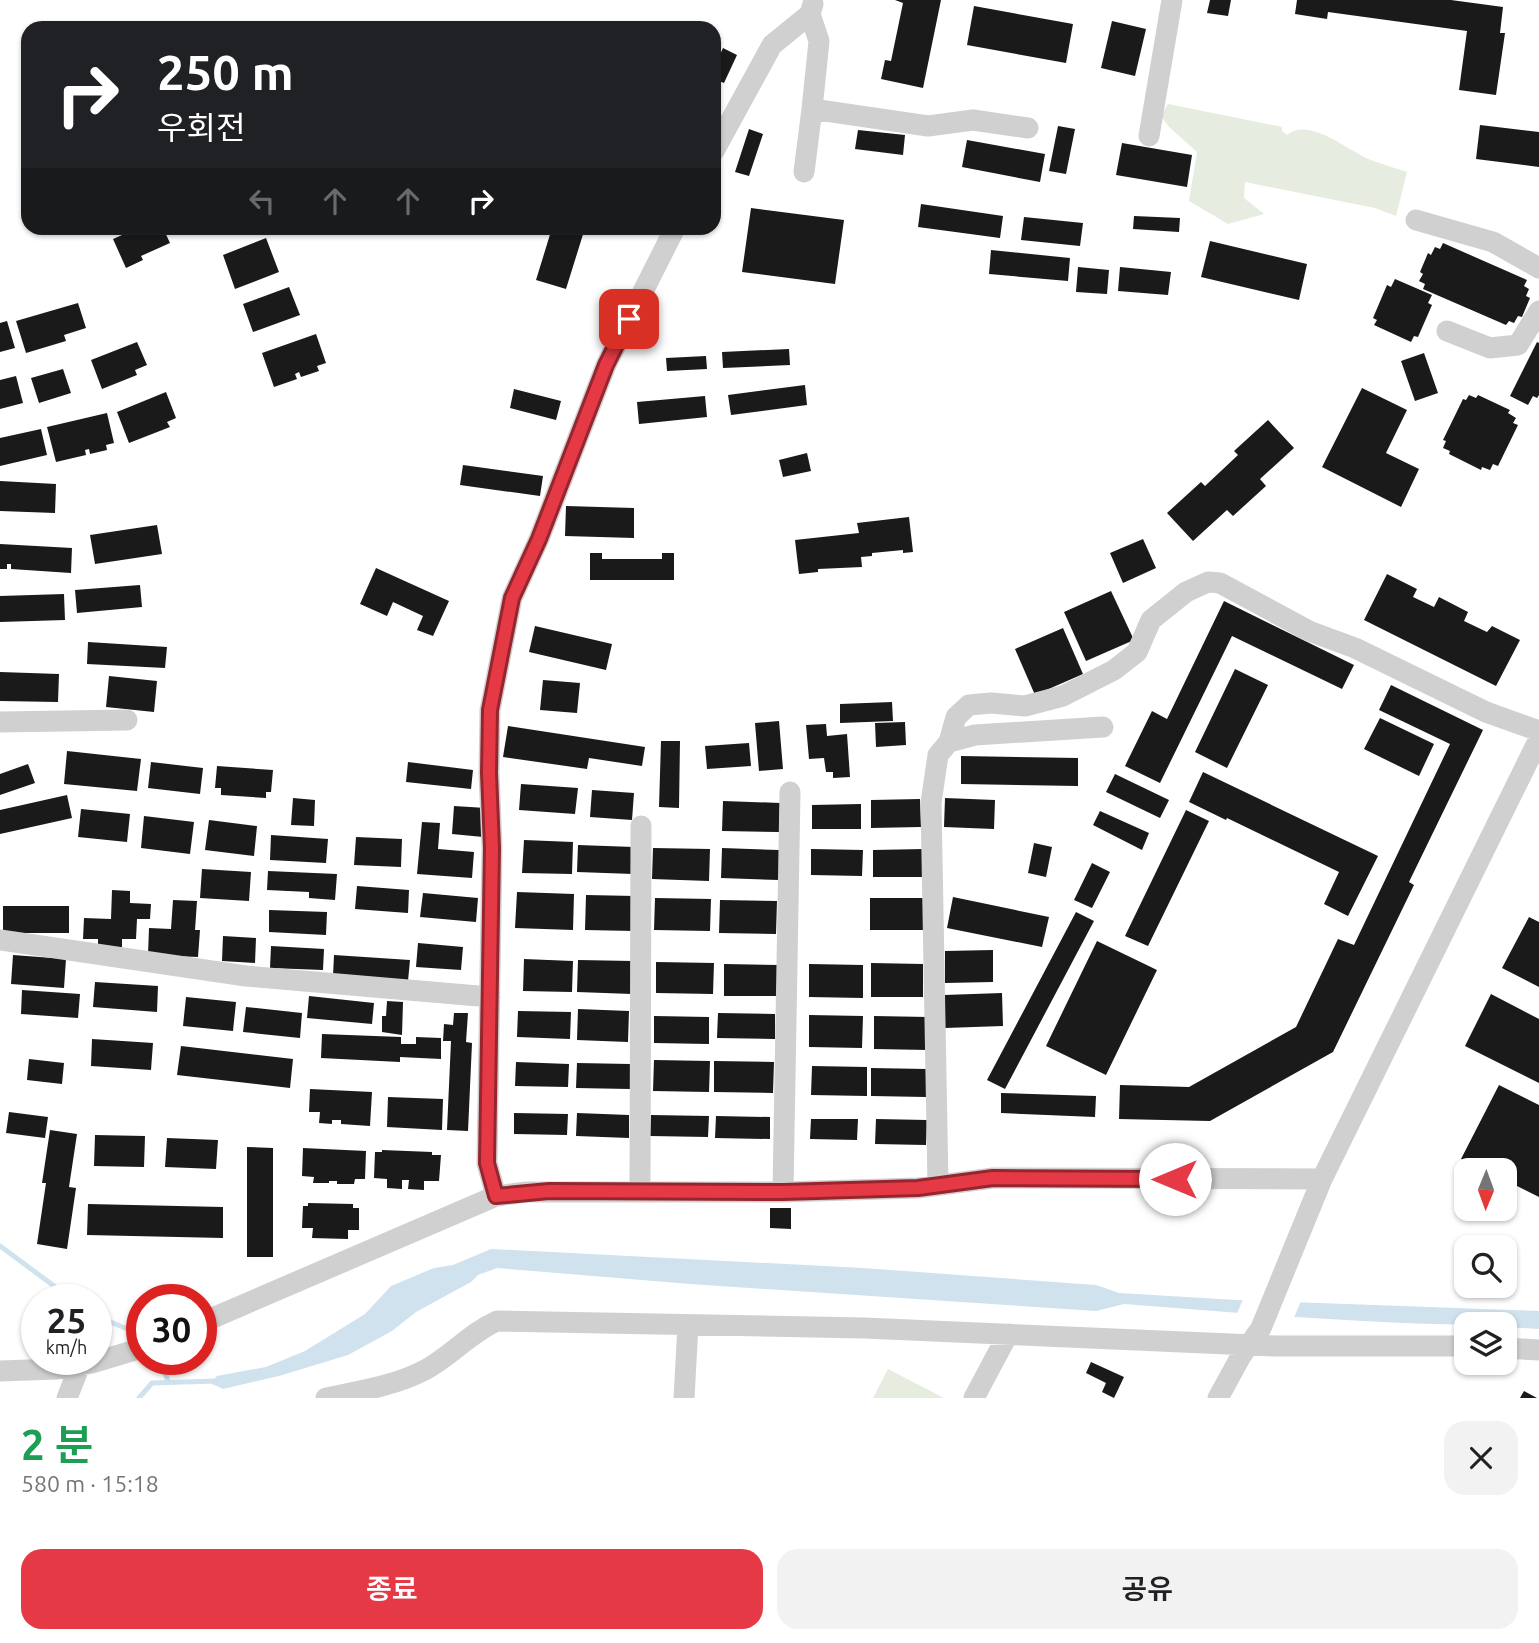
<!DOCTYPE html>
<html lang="ko">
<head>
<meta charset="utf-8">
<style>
	body { margin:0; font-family:Ubuntu,"Noto Sans KR",sans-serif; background:#f2f2f2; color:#202124; height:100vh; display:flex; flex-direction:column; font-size:26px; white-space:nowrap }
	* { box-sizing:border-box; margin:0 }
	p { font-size:23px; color:#757577 }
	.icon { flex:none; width:38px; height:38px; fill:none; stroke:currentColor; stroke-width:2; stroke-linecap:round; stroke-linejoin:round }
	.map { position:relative; height:1398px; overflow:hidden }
	.details { display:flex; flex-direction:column; background:#fff; flex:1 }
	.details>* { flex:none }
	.guide { position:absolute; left:21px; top:21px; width:700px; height:214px; border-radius:21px; box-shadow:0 2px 5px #0004; background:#202124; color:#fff; overflow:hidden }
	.needle { width:46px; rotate:181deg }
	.buttons { position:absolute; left:1454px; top:1158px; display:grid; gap:14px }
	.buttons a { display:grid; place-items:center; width:63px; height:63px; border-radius:14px; background:#fff; box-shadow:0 2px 5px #0004; font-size:35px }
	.speed { position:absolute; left:21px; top:1284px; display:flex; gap:14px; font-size:35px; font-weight:700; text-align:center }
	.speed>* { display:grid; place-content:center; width:91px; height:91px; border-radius:50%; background:#fff; box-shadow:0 2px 5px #0004; line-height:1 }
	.speed small { font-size:18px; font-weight:400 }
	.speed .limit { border:10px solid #d22; background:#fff; color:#111 }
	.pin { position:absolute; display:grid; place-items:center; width:60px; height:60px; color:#fff; margin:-30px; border-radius:14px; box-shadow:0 4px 10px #0006 }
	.me { position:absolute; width:77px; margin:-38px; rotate:270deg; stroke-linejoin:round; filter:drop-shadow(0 0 5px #0008) }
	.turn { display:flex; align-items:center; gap:24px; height:147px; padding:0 21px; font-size:32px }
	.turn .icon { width:91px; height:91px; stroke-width:2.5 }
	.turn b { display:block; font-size:49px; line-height:60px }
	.lanes { display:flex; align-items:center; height:66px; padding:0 21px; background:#0003; justify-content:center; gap:35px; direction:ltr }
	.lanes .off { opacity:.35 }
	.round { display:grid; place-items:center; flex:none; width:74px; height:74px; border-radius:21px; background:#f2f2f2 }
	.overview { display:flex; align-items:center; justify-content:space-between; height:119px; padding:0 21px }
	h1 { font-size:42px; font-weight:600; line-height:52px; color:#1e9e55 }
	.button { display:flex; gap:14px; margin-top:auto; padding:14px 21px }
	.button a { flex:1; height:80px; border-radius:21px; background:#e63946; color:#fff; font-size:28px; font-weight:600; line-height:80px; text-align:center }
	.button a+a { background:#f2f2f2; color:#202124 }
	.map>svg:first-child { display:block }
</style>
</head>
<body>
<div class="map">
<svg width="1539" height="1398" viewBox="0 0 1539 1398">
	<rect width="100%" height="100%" fill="#fff"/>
	<!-- green -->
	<path fill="#e6ecdf" d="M1168,104l114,23v4l5,4c20,-18 59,13 77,22 13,6 29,10 43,15l-11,44 -21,-8 -130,-26 -1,16 20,16 -36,10 -39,-23 8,-49 -28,-25 -8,-11z
		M888,1369l56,29h-71z"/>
	<!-- water -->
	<path fill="#cfe2ee" d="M491,1249l372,19 233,17 23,8 117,7 303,11v18l-34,-2v-2c-126,0 -254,-11 -381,-21l-28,7 -406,-27 -193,-16 -19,7 -7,7 -55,30 -24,19 -44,24 -69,21 -56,13 -13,-6 7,-7 49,-9 39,-16 60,-37 26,-28 43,-18 19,-3z"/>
	<!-- pier -->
	<path fill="#fff" d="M1244,1297l26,1 31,3 -8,19 -57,-4z"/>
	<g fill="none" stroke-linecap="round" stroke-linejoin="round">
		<!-- stream -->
		<path stroke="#cfe2ee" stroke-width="5" d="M0,1246l73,54
			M96,1316l46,19
			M162,1360l6,22
			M139,1398l13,-15 64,-2"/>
	</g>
	<!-- building -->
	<path fill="#1a1a1a" d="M895,0h46l-18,88 -42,-9 4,-19 6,1 12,-58z
		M1210,0h21l-3,16 -21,-3z
		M1297,0h154l52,7 -3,26h5l-9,62 -37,-5 8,-59 -139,-19 -1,7 -32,-5z
		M974,6l99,18 -7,39 -99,-18z
		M1112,21l34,8 -11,47 -34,-8z
		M723,48l14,7 -13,28 -10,-4v-11z
		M1480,125l59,7v35l-63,-8z
		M1058,126l17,3 -9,45 -17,-3z
		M749,129l14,5 -14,42 -14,-4z
		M858,130l47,5 -2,20 -48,-6z
		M967,140l78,14 -5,28 -78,-15z
		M1122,143l70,12 -5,32 -71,-12z
		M921,204l82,12 -3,22 -82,-11z
		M751,208l93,12 -9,64 -93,-12z
		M1134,216l46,2 -1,14 -46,-3z
		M1024,217l59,6 -3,23 -59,-6z
		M138,228h25l7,15 -29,13 2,4 -17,8 -13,-29z
		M552,228h33l-19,61 -30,-9z
		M266,238l13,34 -44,17 -12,-34z
		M1210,241l97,23 -8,36 -98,-23z
		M1443,243l84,37 -3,6 5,3 -3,7 4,2 -8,19 -4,-1 -4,7 -5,-2 -3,4 -83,-36 2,-5 -6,-3 4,-7 -3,-2 8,-19 3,2 4,-8 5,2z
		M991,250l79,8 -2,23 -79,-7z
		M1078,267l31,3 -2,24 -31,-2z
		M1120,267l51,5 -3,23 -50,-4z
		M1395,279l37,16 -4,8 4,2 -14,32 -4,-1 -3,6 -37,-17 3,-5 -4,-2 14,-33 4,2z
		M289,287l11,28 -47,17 -10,-28z
		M78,303l8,25 -22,7 2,6 -40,12 -10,-32z
		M7,321l8,27 -15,4v-29z
		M316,334l10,29 -9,3 2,5 -18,6 -2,-5 -4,2 2,5 -23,8 -12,-34z
		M137,342l10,23 -12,5 2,5 -35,14 -11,-29z
		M1537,342l2,1v52l-2,3 -4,-2 -5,9 -18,-9z
		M789,349l1,16 -67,3 -1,-16z
		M1424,353l14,40 -23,8 -14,-40z
		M706,356l1,13 -40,2 -1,-13z
		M63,369l8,24 -32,10 -8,-25z
		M16,376l7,27 -23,6v-29z
		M805,385l2,20 -76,10 -3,-20z
		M1362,388l45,22 -21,43 33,16 -18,38 -79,-40z
		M514,389l47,12 -5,19 -46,-12z
		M166,392l10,26 -9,4 3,5 -41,16 -12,-31z
		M1469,395l7,3 2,-3 32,15 -2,3 8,5 -3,5 5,2 -20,41 -5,-2 -3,6 -8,-3 -1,3 -32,-16 1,-3 -7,-3 3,-7 -3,-1 20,-41 3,1z
		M705,396l2,21 -68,7 -2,-22z
		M107,413l7,30 -8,2 1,5 -17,4 -1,-5 -4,1 1,5 -30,7 -9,-35z
		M1268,420l26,28 -34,31 6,7 -33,30 -6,-6 -34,31 -26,-28 34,-31 4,4 33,-31 -4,-4z
		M41,429l6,26 -47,11v-28z
		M807,453l4,18 -28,6 -4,-17z
		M463,465l80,11 -3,20 -80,-11z
		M0,481l56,3 -1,29 -55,-2z
		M566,506l68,2v30l-69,-2z
		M909,517l4,35 -10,1v-3l-31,3v3l-11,1 1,10 -44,2v3l-19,2 -4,-34 64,-7 -2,-10z
		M157,525l5,29 -67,10 -5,-29z
		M1143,539l13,29 -33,15 -13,-30z
		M0,544l72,4 -1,25 -60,-4v-5h-4v5h-7z
		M590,553h12v6h60v-6h12v27h-84z
		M376,568l73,33 -16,35 -16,-6 6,-14 -30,-14 -6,14 -27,-12z
		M1387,574l30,15 -4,8 21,10 5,-10 29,15 -4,9 23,11 5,-6 28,14 -24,46 -132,-66z
		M140,585l2,22 -65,6 -2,-23z
		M1111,591l23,49 -48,21 -22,-49z
		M64,594l1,26 -65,2v-26z
		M1224,601l130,64 -12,24 -110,-53 -72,147 -35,-17 27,-55 15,8z
		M535,626l77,18 -6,26 -77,-18z
		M1063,628l20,46 -48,21 -20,-46z
		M88,642l79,5 -2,21 -78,-4z
		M1235,669l33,16 -41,83 -32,-16z
		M0,672l59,2 -1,28 -58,-1z
		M109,676l48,5 -3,31 -48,-5z
		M543,680l37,3 -3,30 -37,-3z
		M1391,685l92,45 -74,152 5,3 -81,167 -123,69 -91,-2 1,-34 69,2 107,-60 42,-88 16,6 96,-201 -71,-34z
		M892,702l1,19 -53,2v-19z
		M1380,718l54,26 -15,32 -55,-27z
		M779,721l4,48 -24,2 -4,-48z
		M905,722l1,23 -30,2 -1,-24z
		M826,724l1,12 20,-2 3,43 -17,1v-6h-7l-2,-14 -15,1 -3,-34z
		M508,726l137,21 -3,19 -53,-8 -2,11 -84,-12z
		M661,741h19l-1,67 -20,-1z
		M749,743l2,23 -44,3 -2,-23z
		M67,751l74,8 -4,32 -73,-7z
		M961,756l117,2v28l-117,-2z
		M151,762l52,6 -3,26 -52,-6z
		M408,762l65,8 -2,19 -65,-7z
		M28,764l7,19 -35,12v-21z
		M217,766l56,4 -2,22h-5v6l-45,-3v-7h-6z
		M1203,772l175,84 -30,60 -24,-12 15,-32 -112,-54 -1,2 -37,-18z
		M1115,774l54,26 -9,18 -54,-26z
		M521,784l57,4 -3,26 -56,-4z
		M592,790l42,3 -2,27 -42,-3z
		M67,795l5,23 -72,16v-24z
		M293,798l22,2 -1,26 -23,-1z
		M945,798l50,2 -1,29 -50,-2z
		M920,799l1,28 -50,1v-28z
		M723,801l57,2 -1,29 -57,-1z
		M861,804v25h-49v-24z
		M454,806l32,2 -3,29 -31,-3z
		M81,809l49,5 -3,28 -49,-5z
		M1186,810l23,11 -61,125 -23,-10z
		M1100,811l49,22 -7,17 -49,-25z
		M144,816l50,6 -4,32 -49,-6z
		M209,820l48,6 -3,30 -49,-6z
		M422,822l18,1 -2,26 36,3 -2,26 -55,-4z
		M271,835l57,4 -2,24 -56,-3z
		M356,837l46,2 -1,28 -47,-2z
		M524,840l49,2 -1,32 -50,-1z
		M1034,843l18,4 -6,30 -18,-4z
		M578,845l56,2 -1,27 -56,-2z
		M653,848l57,1 -1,32 -57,-2z
		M722,848l57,2v30l-58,-2z
		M811,849l52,1 -1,26 -51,-1z
		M924,849v28h-51v-27z
		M1092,863l18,9 -18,36 -18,-8z
		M202,869l49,3 -2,29 -49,-3z
		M268,871l69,3 -2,26 -26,-2v-6l-42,-2z
		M357,886l52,4 -1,23 -53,-4z
		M112,890l18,1v12l21,1 -1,15h-13l-1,20h-14v8h-24v-8h-15l1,-21 27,1z
		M517,892l57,2 -1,36 -58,-2z
		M423,893l55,5 -2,24 -56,-5z
		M586,895l49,1 -1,35 -49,-1z
		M953,897l96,20 -7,30 -95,-19z
		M655,898l56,1 -1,32 -56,-1z
		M870,898h59v32h-59z
		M173,900l24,1 -2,29h5l-2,27 -50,-2 1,-27 22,1z
		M720,900l57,1 -1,33 -57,-1z
		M3,906h66v27h-66z
		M269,910l58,2 -1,23 -57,-3z
		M1076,912l18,9 -89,168 -18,-9z
		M1529,917l10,5v65l-37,-19z
		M223,936l33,2 -1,25 -33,-2z
		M1097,941l60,29 -51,105 -60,-29z
		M418,943l45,4 -2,23 -45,-3z
		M271,946l53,3 -1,21 -53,-2z
		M993,950v32l-48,1v-32z
		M13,955l53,4 -2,29 -53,-4z
		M334,955l76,5 -2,21 -75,-5z
		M524,959l49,2 -1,31 -49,-1z
		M578,960l55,1 -1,33 -55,-2z
		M656,962l58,1 -1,31 -57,-1z
		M871,963l52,1v33h-52z
		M724,964l55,1v31h-55z
		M809,964l54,1v33l-54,-1z
		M95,982l63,4 -1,26 -64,-5z
		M22,990l58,4 -2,24 -57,-4z
		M1002,993l1,33 -58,2 -1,-33z
		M1491,994l48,25v64l-74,-37z
		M309,996l65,7 -2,21 -65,-6z
		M186,997l50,5 -3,29 -50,-5z
		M387,1001l16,1 -1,33 -20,-3v-16h4z
		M246,1007l56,6 -2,25 -57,-6z
		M578,1009l51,2 -1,31 -51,-2z
		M518,1011l53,1 -1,27 -53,-2z
		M454,1013h14l-2,29 6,1 -4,88 -21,-1 4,-89h-8l1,-17 9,1z
		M718,1013l57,1v25l-58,-1z
		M809,1015l54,1 -1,32 -53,-1z
		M654,1016l55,1v27l-55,-1z
		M874,1016l54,1v33l-54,-1z
		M322,1034l79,3v7h15v-7l25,1v21l-41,-2v5l-79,-4z
		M92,1039l61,4 -2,27 -60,-4z
		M181,1046l112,13 -3,29 -113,-13z
		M29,1059l35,4 -2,21 -35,-4z
		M654,1060l56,1 -1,31 -56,-1z
		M714,1061l60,1 -1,31 -59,-1z
		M516,1062l53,2 -1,23 -53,-1z
		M577,1063l53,1v25l-54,-1z
		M812,1066l55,1v29l-56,-1z
		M871,1068l56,1 -1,28 -55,-1z
		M1499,1085l40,20v92l-34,-17v-9h-19l-25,-12z
		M310,1089l62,3 -2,34 -29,-2v-4h-9v4l-13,-1 1,-11h-11z
		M1001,1093l95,3 -1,21 -94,-4z
		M388,1097l55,2 -1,31 -55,-3z
		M9,1112l39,5 -3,21 -39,-5z
		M514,1113l54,1 -1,21 -53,-1z
		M577,1113l52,2v23l-53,-2z
		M651,1115l58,1 -1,21 -58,-1z
		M716,1116l54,1v22l-55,-1z
		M811,1119h47l-1,21 -47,-1z
		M876,1119l51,1 -1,25 -51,-1z
		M50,1130l27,4 -8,53 7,1 -9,61 -30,-5 9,-61h-4z
		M95,1135l50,1 -1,31 -50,-1z
		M167,1138l51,2 -2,29 -51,-2z
		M247,1147l26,1v109h-26z
		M303,1148l63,3 -1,28h-10l-1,5h-17v-3h-8v2h-16l1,-6 -12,-1z
		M382,1150l50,2v3h9l-2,26h-15v9l-16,-1 1,-9h-7v9l-15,-1v-9l-13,-1 1,-26h7z
		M308,1203l45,1v4h6v22h-11v9l-36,-1 1,-10h-11l1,-22h5z
		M88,1204l135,3v31l-136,-3z
		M770,1208h21v21l-21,-1z
		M1091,1362l33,15 -10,21 -12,-6 4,-9 -20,-10z
		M1524,1391l13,7h-17z"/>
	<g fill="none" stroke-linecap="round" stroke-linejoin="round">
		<!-- minor -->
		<path stroke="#d0d0d0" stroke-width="21" d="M810,14l9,27 -7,68 116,17 45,-6 55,8
			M1149,136l23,-136
			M714,151l58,-106 38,-31 3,-10
			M804,172l8,-63
			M1416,220l77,22 46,26
			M1447,331l43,17 28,-3 21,-34
			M0,722l127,-2
			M949,742l7,-25 13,-12 22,-2 34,3 38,-10 51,-26 23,-18 14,-32 35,-28 22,-10 12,1 89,48 46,17 131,64 53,19
			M0,940l246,36 244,21
			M938,1185l-7,-382 7,-48 11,-13 26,-7 128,-8
			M640,1190l1,-364
			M783,1192l7,-400
			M496,1196l-9,-33 5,-315 -3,-75 1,-63 22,-112 27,-59 67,-174 69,-137
			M201,1323l295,-127 30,-4h257l135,-4 75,-10 329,1
			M1505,1348l34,2
			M0,1371l57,-2 35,-6 50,-15
			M67,1398l13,-33
			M326,1398c34,-7 68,-12 99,-28 26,-14 45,-37 72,-49l367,7 411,18h191
			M684,1398l4,-73
			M974,1398l34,-64
			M1218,1398l23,-42 20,-28 61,-149 217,-440"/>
	</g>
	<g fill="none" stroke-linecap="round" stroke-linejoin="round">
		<!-- route casing -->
		<g stroke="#96252e" stroke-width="18">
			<path id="route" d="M629,319l-23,46 -67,174 -27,59 -22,112 -1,63 3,75 -5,315 9,33 53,-5 234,1 135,-4 75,-10 182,1"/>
		</g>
		<!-- route -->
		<use href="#route" stroke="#e63946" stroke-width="12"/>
	</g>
</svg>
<div class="buttons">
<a><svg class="needle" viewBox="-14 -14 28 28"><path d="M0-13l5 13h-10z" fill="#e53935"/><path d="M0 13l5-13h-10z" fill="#757577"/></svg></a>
<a><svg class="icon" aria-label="search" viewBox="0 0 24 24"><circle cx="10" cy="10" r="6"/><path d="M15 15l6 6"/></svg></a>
<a><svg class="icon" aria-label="layers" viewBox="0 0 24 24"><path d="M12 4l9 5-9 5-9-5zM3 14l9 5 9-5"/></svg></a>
</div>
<div class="speed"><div>25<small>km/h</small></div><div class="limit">30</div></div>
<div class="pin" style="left:629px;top:319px;background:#d93025"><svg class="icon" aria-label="arrive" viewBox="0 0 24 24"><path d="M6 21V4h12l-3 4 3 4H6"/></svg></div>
<svg class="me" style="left:1175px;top:1179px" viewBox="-20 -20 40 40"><circle r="19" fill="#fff"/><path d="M0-13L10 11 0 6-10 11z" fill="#e63946"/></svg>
<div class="guide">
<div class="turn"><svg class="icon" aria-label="right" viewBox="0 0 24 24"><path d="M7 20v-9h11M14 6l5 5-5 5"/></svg><div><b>250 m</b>우회전</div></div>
<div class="lanes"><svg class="icon off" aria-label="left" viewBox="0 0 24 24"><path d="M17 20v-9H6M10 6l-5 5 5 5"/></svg><svg class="icon off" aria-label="ahead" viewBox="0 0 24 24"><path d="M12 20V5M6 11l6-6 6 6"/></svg><svg class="icon off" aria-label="ahead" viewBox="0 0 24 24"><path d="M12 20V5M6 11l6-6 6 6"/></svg><svg class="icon" aria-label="right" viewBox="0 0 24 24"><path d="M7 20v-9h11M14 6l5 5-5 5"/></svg></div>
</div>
</div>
<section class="details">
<div class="overview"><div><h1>2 분</h1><p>580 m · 15:18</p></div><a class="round"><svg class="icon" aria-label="close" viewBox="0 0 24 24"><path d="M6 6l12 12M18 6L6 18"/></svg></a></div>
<div class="button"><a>종료</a><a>공유</a></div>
</section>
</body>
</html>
